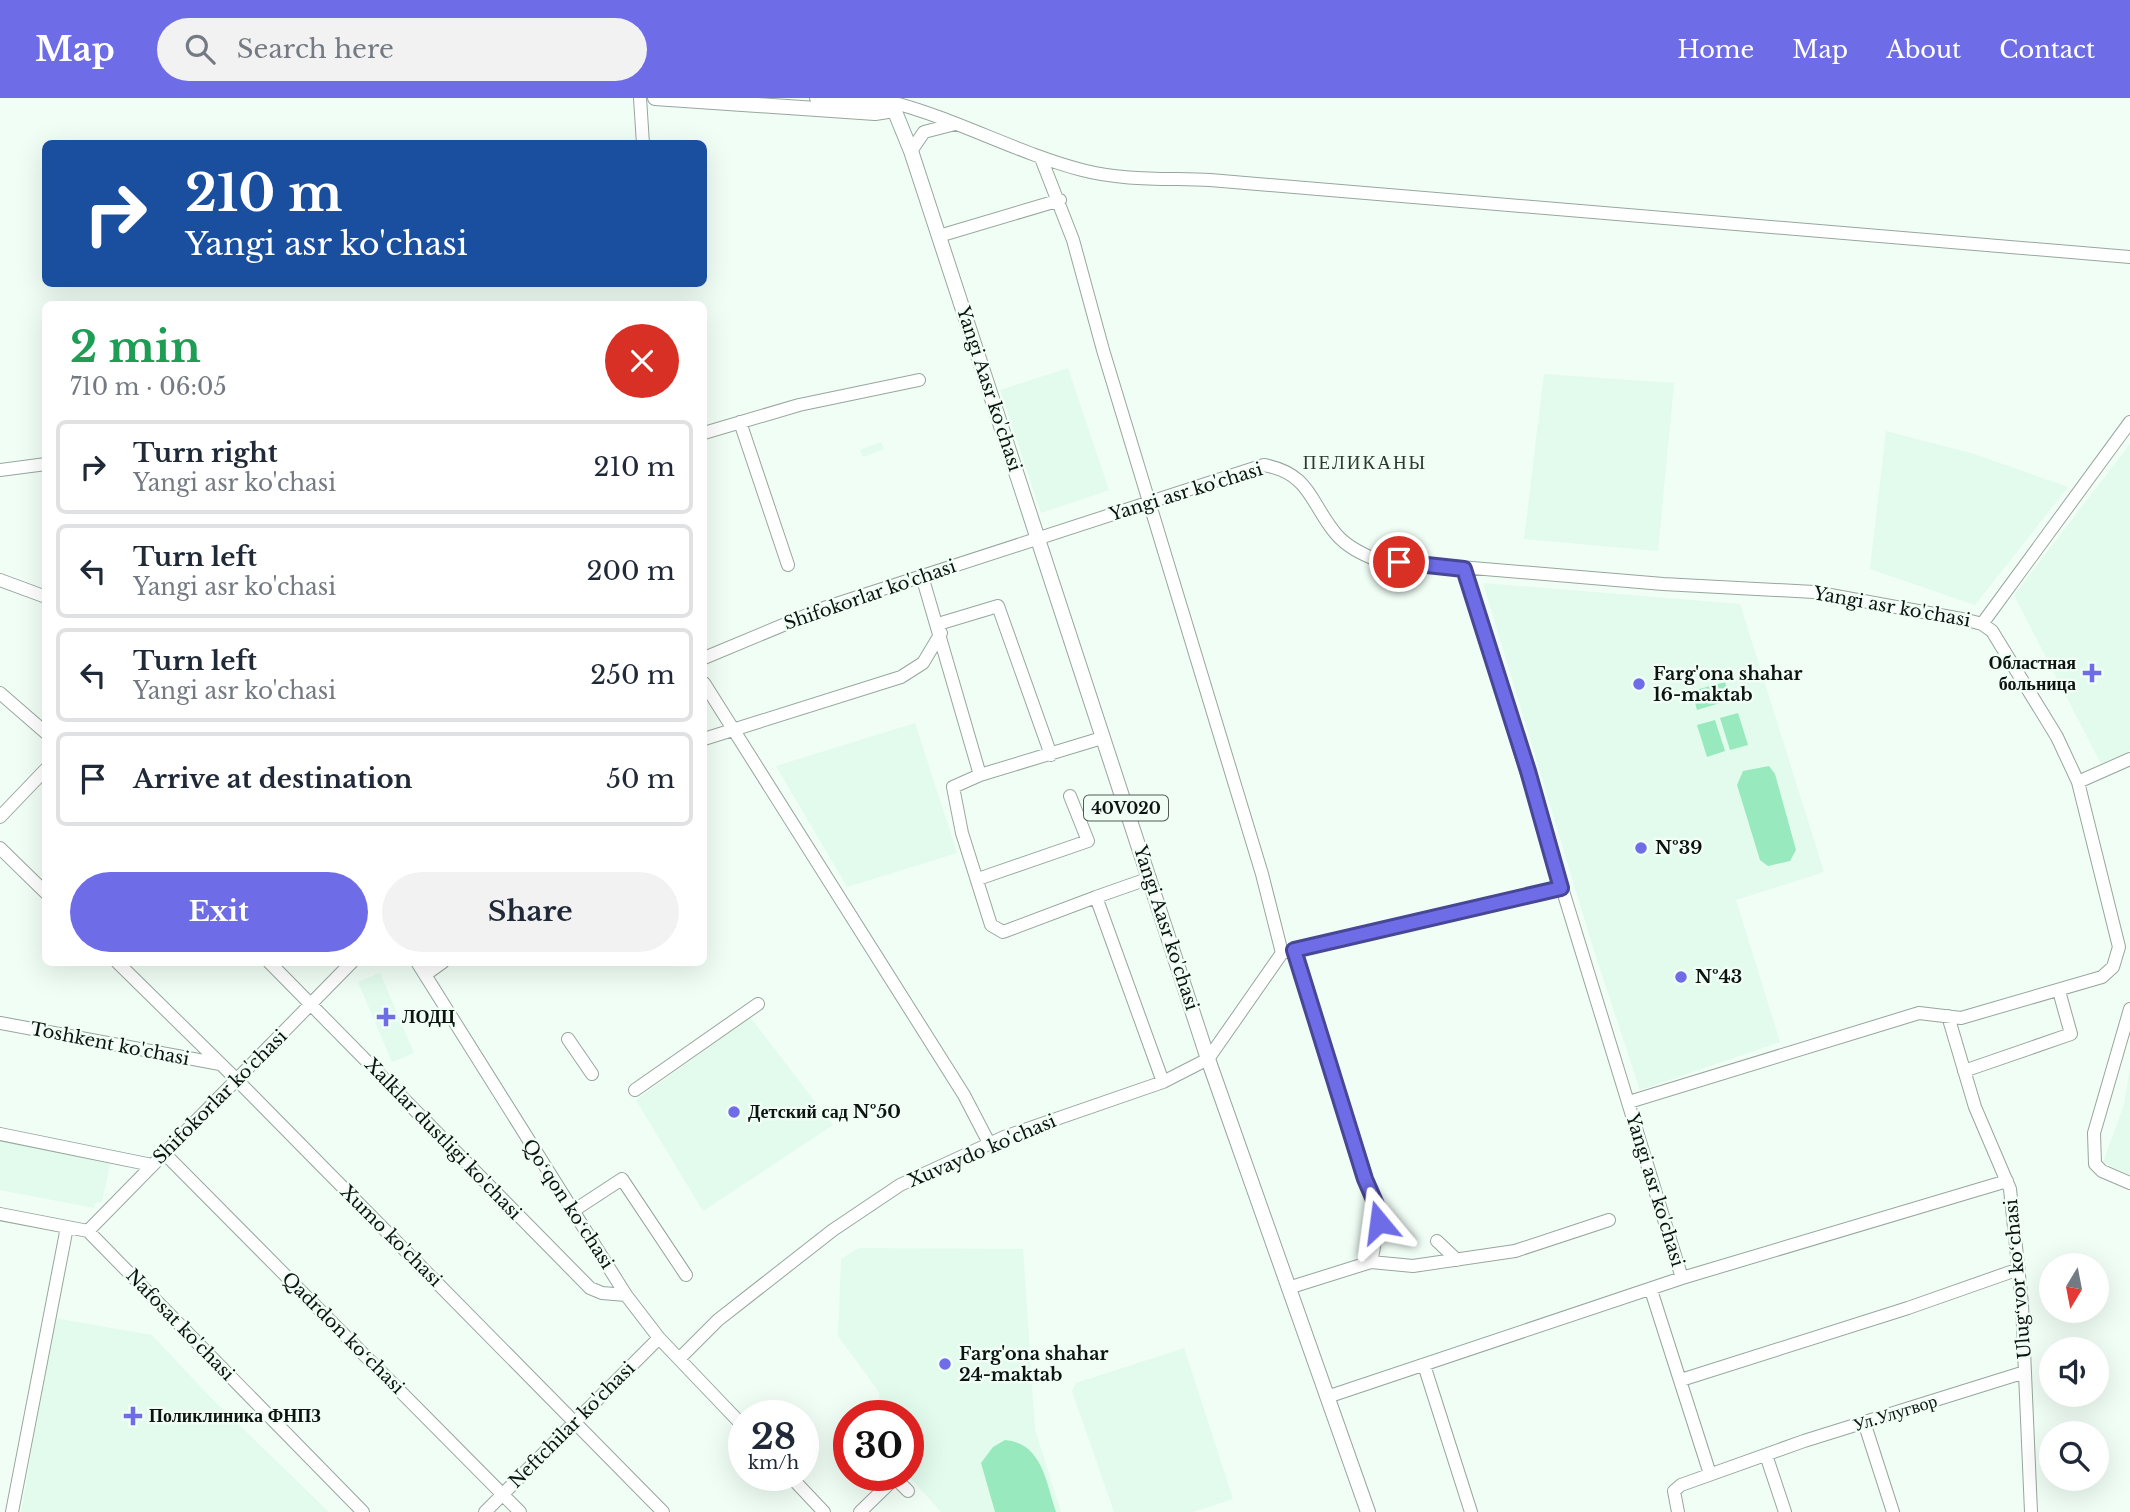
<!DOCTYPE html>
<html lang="en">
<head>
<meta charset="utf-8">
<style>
	body { margin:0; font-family:"Libre Baskerville",serif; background:#f2f2f3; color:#1f2937; height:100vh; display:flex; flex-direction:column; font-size:26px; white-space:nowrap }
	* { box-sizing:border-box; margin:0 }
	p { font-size:23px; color:#747a83 }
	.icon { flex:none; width:38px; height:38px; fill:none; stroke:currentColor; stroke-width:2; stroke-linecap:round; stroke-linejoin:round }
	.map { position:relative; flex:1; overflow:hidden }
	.sheet { position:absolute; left:42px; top:203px; width:665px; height:665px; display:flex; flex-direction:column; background:#fff; border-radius:10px; box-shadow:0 7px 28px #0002 }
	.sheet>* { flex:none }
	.hud { position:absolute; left:42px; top:42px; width:665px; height:147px; border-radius:10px; box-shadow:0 7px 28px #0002; background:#1a4fa0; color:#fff; overflow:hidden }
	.needle { width:46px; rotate:190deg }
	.controls { position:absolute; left:2039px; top:1155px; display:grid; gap:14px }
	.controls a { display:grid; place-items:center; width:70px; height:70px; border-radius:50%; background:#fff; box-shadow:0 7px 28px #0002; font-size:35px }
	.speed { position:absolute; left:728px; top:1302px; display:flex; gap:14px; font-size:35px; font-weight:700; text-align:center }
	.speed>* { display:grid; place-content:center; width:91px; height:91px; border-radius:50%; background:#fff; box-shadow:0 7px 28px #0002; line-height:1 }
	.speed small { font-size:18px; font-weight:400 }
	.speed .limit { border:10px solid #d22; background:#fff; color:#111 }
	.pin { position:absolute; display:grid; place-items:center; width:60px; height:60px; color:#fff; margin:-30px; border:4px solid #fff; border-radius:50%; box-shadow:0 2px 7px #0007 }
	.me { position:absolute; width:77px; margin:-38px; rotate:344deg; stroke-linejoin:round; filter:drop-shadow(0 0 5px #0008) }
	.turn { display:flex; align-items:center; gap:24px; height:147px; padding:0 28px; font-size:32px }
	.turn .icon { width:91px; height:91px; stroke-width:2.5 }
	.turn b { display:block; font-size:49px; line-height:60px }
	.round { display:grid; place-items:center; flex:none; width:74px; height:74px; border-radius:37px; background:#f2f2f3 }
	.headline { display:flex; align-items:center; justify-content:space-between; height:119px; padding:0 28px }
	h1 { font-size:42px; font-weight:700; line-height:52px; color:#1e9e55 }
	.cta { display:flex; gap:14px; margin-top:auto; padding:14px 28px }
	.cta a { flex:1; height:80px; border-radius:42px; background:#6e6de7; color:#fff; font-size:28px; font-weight:700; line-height:80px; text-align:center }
	.cta a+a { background:#f2f2f3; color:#1f2937 }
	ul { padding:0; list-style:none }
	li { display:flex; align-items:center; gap:21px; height:94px; margin:0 14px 10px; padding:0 14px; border:4px solid #e0e1e3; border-radius:10px }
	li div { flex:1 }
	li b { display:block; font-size:26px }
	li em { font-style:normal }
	header { display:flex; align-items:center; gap:42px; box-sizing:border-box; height:98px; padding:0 35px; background:#6e6de7; color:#fff }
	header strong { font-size:33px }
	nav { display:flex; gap:38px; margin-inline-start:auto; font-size:24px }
	.search { width:490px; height:63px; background:#f2f2f3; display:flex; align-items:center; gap:18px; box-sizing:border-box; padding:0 24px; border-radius:38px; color:#747a83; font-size:26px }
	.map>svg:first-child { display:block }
</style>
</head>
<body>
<header>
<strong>Map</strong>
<div class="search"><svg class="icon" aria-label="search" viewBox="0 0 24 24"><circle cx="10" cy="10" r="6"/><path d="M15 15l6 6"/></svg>Search here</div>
<nav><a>Home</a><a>Map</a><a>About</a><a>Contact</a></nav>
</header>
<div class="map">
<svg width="2130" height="1414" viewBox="0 0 2130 1414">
	<rect width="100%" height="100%" fill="#f0fef6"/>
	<!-- built -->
	<path fill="#e2fbec" d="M1068,270l41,122 -68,23 -41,-123z
		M1544,276l130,9 -16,168 -134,-12z
		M1886,333l88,23 94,33 -93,118 -105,-36z
		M881,344l3,7 -21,8 -3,-7z
		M2130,346v307l-29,13 -87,-169z
		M1483,485l257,21 84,268 -88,28 44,142 -140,48 -45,-136z
		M915,625l42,130 -110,34 -71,-121z
		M380,875l34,80 -22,9 -34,-80z
		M750,919l83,108 -130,86 -67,-111z
		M2130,969v109l-27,-14 21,-57z
		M0,1039l111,23 -9,42 -7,1 -1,5 -94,-18z
		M859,1150l164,1 12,181 26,82h-120l-33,-37v-59h-28l-1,-24 -41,-56 3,-77z
		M54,1220l98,17 58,62 119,115h-308z
		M1184,1250l49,151 -40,13h-79l-42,-121 4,-8z"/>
	<!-- green -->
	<path fill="#98e9bd" d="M1725,584l5,18 -33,10 -5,-19z
		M1738,615l10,32 -18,5 -10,-32z
		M1715,622l10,31 -18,6 -10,-32z
		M1769,668l6,8 21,76 -6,11 -22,5 -8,-6 -23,-75 6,-14z
		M1005,1342c37,3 41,42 51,72h-61l-14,-49 12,-16z"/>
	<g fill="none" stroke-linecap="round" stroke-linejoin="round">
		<!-- minor casing -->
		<g stroke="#97a79d" stroke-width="14">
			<path id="minor" d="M640,0l3,46
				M891,4c66,17 126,51 191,68 41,11 87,8 128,10l920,77
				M911,53l13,-19 31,-8
				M1041,60l32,82 30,110 159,524 20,79
				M939,138l121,-36
				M740,324l48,143
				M704,335l95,-28 120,-25
				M0,372l46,-6
				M1464,471l218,709
				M922,478l58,199 -27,12 9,46 29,92 12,7 93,-35 67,185
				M0,482l46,17
				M938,526l60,-18 53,149
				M1982,526l148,-202
				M704,560l120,-50 440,-143c47,9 46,38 72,69 11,13 26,20 41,26l286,24 151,8 153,28 15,4 10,7 65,106 21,45 41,165 -6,20 -11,10 -141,41 -42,-5 -290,89
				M704,585l260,412 25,48
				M0,595l46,40
				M704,641l197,-62 22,-14 18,-30
				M980,677l122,-37
				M2078,684l52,-23
				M0,719l46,-48
				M0,750l46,45
				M978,781l110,-38 -18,-45
				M1096,799l54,-19
				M1294,852l71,229c15,35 14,47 6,83
				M117,864l120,118 426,432
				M269,864l321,326 12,5 24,2
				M417,864l209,333 33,43 85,89
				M425,877l18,-13
				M2130,911l-36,124 1,31 7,7 28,12
				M1948,918l27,91 35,82 12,115 9,208
				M0,925l220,41
				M568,941l24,35
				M1964,973l107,-37 -12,-43
				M635,992l123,-86
				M0,1036l152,31
				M165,1056l355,358
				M573,1113l49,-32 64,96
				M0,1116l88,17 275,281
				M88,1133l264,-269
				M1437,1143l20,19
				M1288,1190l83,-26 42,4 102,-15 94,-31
				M1651,1192l59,184
				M679,1261l39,-39 115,-90 67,-45 104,-48 159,-55 45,-23 74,-106 279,-65
				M1424,1267l47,147
				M1681,1282l227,-72 111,-39
				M1327,1299l355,-119 325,-97
				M1864,1324l29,90
				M1766,1357l19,57
				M789,1377l35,37
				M12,1414l55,-285
				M485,1414l174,-174
				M860,1414l35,-34 13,13
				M1678,1414l-4,-21 7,-6 123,-44 221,-69"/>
		</g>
		<!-- major casing -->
		<g stroke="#97a79d" stroke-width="16">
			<path id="major" d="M655,0l220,15 19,-3
				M817,0l74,4 20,49 297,908 160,453"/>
		</g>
		<!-- minor -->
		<use href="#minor" stroke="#fff" stroke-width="12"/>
		<!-- major -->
		<use href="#major" stroke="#fff" stroke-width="14"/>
	</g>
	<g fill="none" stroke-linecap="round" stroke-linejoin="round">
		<!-- route casing -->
		<g stroke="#484796" stroke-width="18">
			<path id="route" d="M1379,1124l-1,-13 -13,-30 -71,-229 267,-62 -33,-117 -64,-202 -65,-7"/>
		</g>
		<!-- route -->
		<use href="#route" stroke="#6e6de7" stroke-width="12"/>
	</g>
	<!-- markers -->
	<g fill="#6e6de7" stroke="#f0fef6" stroke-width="2.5">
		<path d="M2088.5 564.5h7v7h7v7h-7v7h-7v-7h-7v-7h7z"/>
		<circle cx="1639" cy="586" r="7"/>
		<circle cx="1641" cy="750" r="7"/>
		<circle cx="1681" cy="879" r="7"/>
		<path d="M382.5 908.5h7v7h7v7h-7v7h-7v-7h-7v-7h7z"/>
		<circle cx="734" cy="1014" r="7"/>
		<circle cx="945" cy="1266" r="7"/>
		<path d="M129.5 1307.5h7v7h7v7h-7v7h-7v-7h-7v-7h7z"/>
	</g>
	<g text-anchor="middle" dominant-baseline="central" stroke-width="5" stroke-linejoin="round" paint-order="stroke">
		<!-- shield labels -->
		<rect fill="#f0fef6" stroke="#515a55" stroke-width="2" x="1084" y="697.5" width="84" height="25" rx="5"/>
		<g font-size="16" font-weight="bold" fill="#0d1310">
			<text x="1126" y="710">40V020</text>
		</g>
		<!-- street labels -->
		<g font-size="18" fill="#0d1310" stroke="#f0fef6">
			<text transform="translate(989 291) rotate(72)">Yangi Aasr ko'chasi</text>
			<text transform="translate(1186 394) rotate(-17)">Yangi asr ko'chasi</text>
			<text transform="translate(870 497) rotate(-19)">Shifokorlar ko'chasi</text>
			<text transform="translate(1892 509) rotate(10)">Yangi asr ko'chasi</text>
			<text transform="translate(1166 830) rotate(72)">Yangi Aasr ko'chasi</text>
			<text transform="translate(110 946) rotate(11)">Toshkent ko'chasi</text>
			<text transform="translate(220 999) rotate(-45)">Shifokorlar ko'chasi</text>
			<text transform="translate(443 1041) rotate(46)">Xalklar dustligi ko'chasi</text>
			<text transform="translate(982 1053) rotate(-23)">Xuvaydo ko'chasi</text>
			<text transform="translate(1655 1092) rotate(73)">Yangi asr ko'chasi</text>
			<text transform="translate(568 1106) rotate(57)">Qoʻqon koʻchasi</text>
			<text transform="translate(391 1138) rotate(45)">Xumo ko'chasi</text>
			<text transform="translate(2018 1181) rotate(-95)">Ulugʻvor koʻchasi</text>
			<text transform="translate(180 1227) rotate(46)">Nafosat ko'chasi</text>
			<text transform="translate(343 1235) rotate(45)">Qadrdon koʻchasi</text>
			<text transform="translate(1895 1315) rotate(-17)">Ул.Улугвор</text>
			<text transform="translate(572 1327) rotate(-45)">Neftchilar ko'chasi</text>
		</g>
		<!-- poi labels -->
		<g font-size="18" font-weight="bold" fill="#0d1310" stroke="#f0fef6" text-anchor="start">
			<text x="2076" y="565" text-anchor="end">Областная<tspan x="2076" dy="21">больница</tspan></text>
			<text x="1653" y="576">Farg'ona shahar<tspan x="1653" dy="21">16-maktab</tspan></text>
			<text x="1655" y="750">№39</text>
			<text x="1695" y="879">№43</text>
			<text x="402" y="919">ЛОДЦ</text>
			<text x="748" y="1014">Детский сад №50</text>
			<text x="959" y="1256">Farg'ona shahar<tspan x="959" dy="21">24-maktab</tspan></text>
			<text x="149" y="1318">Поликлиника ФНПЗ</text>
		</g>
		<!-- neighbourhood labels -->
		<g font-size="19" letter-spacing="2" fill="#2b3931" stroke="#f0fef6">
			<text x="1365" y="364">ПЕЛИКАНЫ</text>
		</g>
	</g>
</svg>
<div class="controls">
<a><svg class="needle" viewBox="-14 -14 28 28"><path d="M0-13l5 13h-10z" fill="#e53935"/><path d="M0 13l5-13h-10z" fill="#747a83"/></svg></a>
<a><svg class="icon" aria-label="sound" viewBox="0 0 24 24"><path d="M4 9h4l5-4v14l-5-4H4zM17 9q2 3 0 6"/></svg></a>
<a><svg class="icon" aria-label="search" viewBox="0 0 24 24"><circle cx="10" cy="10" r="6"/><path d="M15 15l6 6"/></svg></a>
</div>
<div class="speed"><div>28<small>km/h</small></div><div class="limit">30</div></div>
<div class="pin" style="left:1399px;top:464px;background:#d93025"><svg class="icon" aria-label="arrive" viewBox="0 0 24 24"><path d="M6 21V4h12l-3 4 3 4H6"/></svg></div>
<svg class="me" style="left:1379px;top:1124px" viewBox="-20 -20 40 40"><path d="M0-17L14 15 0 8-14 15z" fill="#6e6de7" stroke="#fff" stroke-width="4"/></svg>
<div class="hud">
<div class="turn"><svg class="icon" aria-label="right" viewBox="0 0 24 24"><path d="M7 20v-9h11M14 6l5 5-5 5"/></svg><div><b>210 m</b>Yangi asr ko'chasi</div></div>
</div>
<section class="sheet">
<div class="headline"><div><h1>2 min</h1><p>710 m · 06:05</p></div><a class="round" style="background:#d93025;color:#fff"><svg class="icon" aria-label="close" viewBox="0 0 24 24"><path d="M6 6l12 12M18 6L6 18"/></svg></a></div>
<ul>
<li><svg class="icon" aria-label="right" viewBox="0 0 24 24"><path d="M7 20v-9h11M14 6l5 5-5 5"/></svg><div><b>Turn right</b><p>Yangi asr ko'chasi</p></div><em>210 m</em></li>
<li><svg class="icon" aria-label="left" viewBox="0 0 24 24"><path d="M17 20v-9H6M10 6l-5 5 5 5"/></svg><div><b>Turn left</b><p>Yangi asr ko'chasi</p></div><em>200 m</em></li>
<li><svg class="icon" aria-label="left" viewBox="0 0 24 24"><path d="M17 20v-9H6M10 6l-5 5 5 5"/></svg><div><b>Turn left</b><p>Yangi asr ko'chasi</p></div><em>250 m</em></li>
<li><svg class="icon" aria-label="arrive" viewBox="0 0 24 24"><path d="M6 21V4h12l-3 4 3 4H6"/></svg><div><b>Arrive at destination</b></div><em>50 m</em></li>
</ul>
<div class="cta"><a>Exit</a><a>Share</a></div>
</section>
</div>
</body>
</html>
